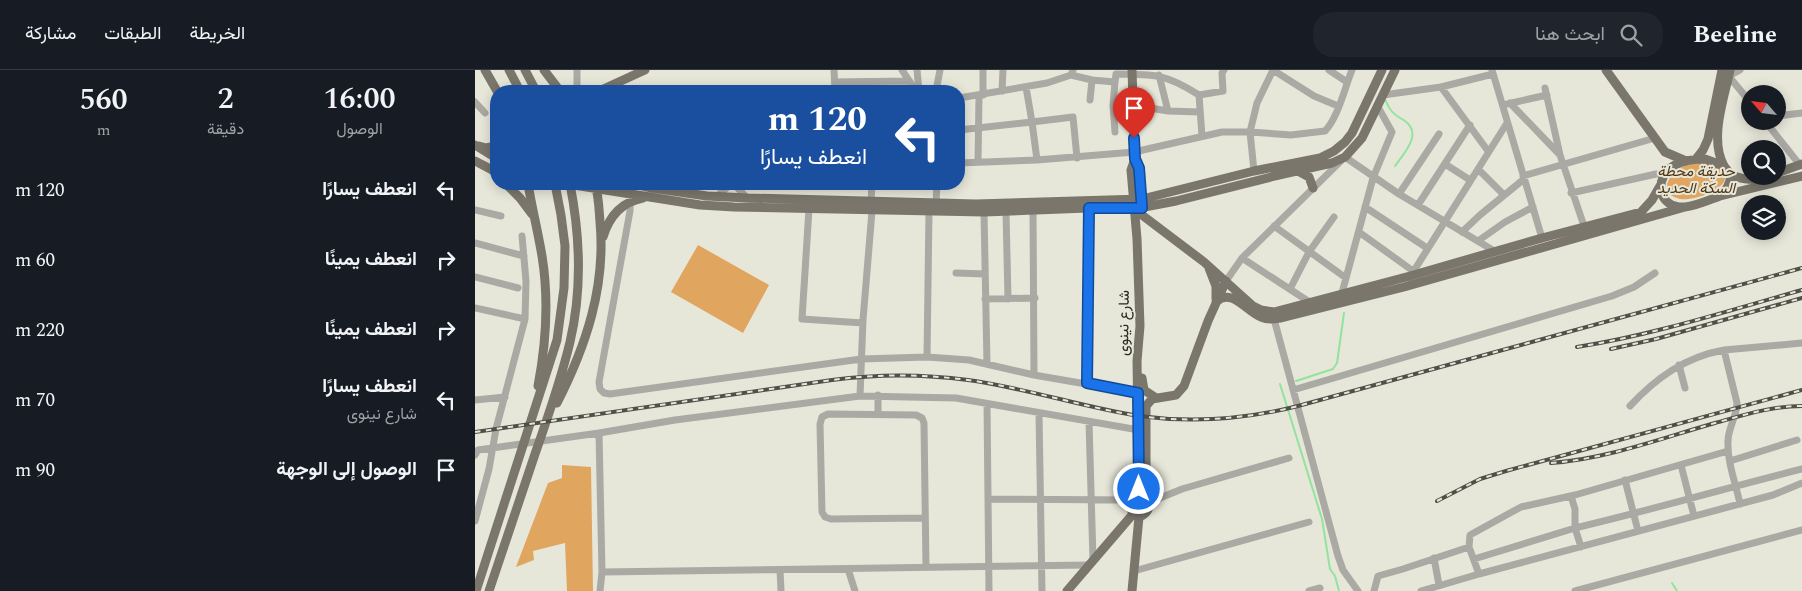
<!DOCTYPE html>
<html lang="ar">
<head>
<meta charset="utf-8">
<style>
	body { margin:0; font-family:Spectral,Vazirmatn,serif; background:#20242c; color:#f1f3f6; direction:rtl; height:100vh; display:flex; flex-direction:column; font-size:19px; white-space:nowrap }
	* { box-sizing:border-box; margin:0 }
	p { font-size:16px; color:#9ea1a6 }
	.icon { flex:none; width:28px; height:28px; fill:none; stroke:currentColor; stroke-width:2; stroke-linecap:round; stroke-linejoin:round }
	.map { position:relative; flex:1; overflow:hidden; direction:ltr }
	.side { display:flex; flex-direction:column; background:#171b24; width:475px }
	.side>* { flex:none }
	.top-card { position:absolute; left:15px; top:15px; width:475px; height:105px; border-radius:20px; box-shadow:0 2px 12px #0003; direction:rtl; background:#1a4fa0; color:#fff; overflow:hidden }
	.needle { width:32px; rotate:298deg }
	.buttons { position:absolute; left:1266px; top:15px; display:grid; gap:10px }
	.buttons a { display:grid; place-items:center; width:45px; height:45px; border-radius:50%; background:#171b24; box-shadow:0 2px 12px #0003; font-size:25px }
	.pin { position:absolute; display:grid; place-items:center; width:42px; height:42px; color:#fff; margin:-51px -21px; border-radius:50% 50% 50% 0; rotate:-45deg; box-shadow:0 0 5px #0007 }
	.pin .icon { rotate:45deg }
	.me { position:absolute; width:55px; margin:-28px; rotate:0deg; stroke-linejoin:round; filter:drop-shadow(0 0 4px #0008) }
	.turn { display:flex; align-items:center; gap:18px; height:105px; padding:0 15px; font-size:22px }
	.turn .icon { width:65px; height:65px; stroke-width:2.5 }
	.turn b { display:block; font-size:35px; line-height:42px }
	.eta { display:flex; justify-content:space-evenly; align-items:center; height:85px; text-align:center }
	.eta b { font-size:30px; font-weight:600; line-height:35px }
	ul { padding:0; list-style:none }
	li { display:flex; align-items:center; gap:15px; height:70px; padding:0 15px }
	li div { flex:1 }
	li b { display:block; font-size:19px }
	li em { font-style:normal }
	header { display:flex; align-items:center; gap:30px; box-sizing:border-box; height:70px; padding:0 25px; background:#171b24; border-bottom:1px solid #363941 }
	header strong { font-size:24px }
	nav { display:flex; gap:28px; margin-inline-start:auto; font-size:18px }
	.search { width:350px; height:45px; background:#20242c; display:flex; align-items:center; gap:12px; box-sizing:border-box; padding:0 18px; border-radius:20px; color:#9ea1a6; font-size:19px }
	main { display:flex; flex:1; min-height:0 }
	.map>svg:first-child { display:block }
</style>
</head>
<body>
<header>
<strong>Beeline</strong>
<div class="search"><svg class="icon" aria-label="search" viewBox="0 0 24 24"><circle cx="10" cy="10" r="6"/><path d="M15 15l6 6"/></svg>ابحث هنا</div>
<nav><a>الخريطة</a><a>الطبقات</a><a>مشاركة</a></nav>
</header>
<main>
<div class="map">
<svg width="1327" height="521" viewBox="0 0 1327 521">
	<rect width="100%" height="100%" fill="#e6e7d9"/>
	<!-- green -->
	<path fill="#e0a55f" d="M1231,92l15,6 5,7c0,16 -33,26 -46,24 -4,-1 -8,-3 -11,-5l-2,-10c7,-18 21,-21 39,-22z
		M223,175l71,40 -26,48 -72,-41z
		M87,395l29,2 2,124h-26l-2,-48 -32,8 1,9 -18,7 32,-84 14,-5z"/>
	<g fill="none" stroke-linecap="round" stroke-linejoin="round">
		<!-- stream -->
		<path stroke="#91e39e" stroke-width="2" d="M911,31c4,11 9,14 19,20 18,13 -1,32 -10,45
			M821,311l37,-12 4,-6 7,-50
			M805,314l42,135 8,50 5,7 4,15
			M1197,513l5,8"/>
		<!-- minor -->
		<path stroke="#aba9a3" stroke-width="7" d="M359,0l1,21
			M427,0l14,21
			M442,0l2,21
			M854,0l18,12
			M1017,0l50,168
			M1252,4l23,28
			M596,5l21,5 23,2 1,-8c39,0 50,0 83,21l3,41
			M1254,6l11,-6
			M360,12l74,-1
			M640,12l-2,23 19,3
			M551,17l6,35 41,-5 4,41
			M966,17l47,64
			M1070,18l15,67 24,71
			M102,21v-21
			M461,21l4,-21
			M527,21l1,-21
			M508,25v-25
			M724,25l24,-4 -1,-18 2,-3
			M908,25l58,-8 52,-13
			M484,28l88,-15 24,-8 2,-5
			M615,30l2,-20
			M0,32l10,11
			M1035,33l50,52
			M1032,34l40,-9
			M638,35l2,27
			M657,35l36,6 -9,-36
			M693,41l32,1
			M1302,46l25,-3
			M1290,51l35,44
			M484,60l73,-8 5,38
			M503,92l1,-67
			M484,93l78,-3 97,-8 88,-20h28l41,3 34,-4c13,-13 20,-44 27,-61
			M970,94l25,16
			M1003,99l26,26
			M779,101l-4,-39 7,-29 16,-33 41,26 24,10
			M1048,106l132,-38
			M259,114l13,14
			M1096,123l85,-19h8
			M924,124l40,-60
			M242,126l14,-12
			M396,131l1,-17
			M155,132v9l-31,171 1,7 4,4 6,1 251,-35 66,-2 42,3 65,15 104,18
			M461,133l1,-19
			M943,135l52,-80
			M890,137l62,41
			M334,139l-7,110 61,4
			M0,140l26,6
			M558,140l1,165
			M509,142l3,152
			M531,142l2,87
			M799,156l72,52
			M884,162l54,39
			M987,162l18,-17 44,-36
			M1003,171l27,-19 28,-15
			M0,173l49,13
			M767,188l69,45
			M481,203l29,1
			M0,207l43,11
			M935,207l97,-154
			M751,211l16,-23 103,-101 54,37 97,58
			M815,219l19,-37 25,-35
			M867,223l31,-115 19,-46 -14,-25
			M510,229l50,-1
			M0,238l50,11
			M799,249l64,237 5,14 15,21
			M452,287l2,-145
			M1204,295l6,23
			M613,313v-175
			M818,320l319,-94 22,-9 21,-14
			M403,325v19
			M385,326l3,-76 9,-109
			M0,330l30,-3
			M512,334l2,187
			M1155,336c26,-28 55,-49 94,-56
			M564,343l3,178
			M614,352l4,138
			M124,363l3,139 -2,19
			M0,385l3,-5 121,-17 76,-13 185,-24 96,2 183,32
			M1255,391l67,-21
			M1206,395l13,51
			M1150,410l13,51
			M1096,426l4,13v19c76,-18 151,-40 227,-59
			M514,429l142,1
			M674,433l11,-5 22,-9 107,-31
			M1265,434c-4,-20 -13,-42 -12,-63 0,-13 9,-25 9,-38l-13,-53 78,-7
			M450,448l-94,1 -6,-2 -3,-5 -2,-88 2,-7 6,-3 88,1 6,3 2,5 2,144
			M0,451l14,-52 7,-40 29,-110 1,-38 -4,-45
			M959,488l5,27
			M999,489l101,-31 6,19
			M373,499l7,22
			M305,500l1,21
			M659,501l175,-49
			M127,502l487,-7
			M1004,504l-10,-27 1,-12 51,-28 54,-12 153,-44
			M834,521l11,-3
			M899,521l4,-15 25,-7 66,-22
			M946,521l58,-17 294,-79 29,-12
			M1100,521l227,-61"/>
		<!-- major -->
		<path stroke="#7a766c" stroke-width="9" d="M10,0l12,21
			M34,0l11,21
			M50,0l11,21
			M69,0l16,21
			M657,0l3,89 -4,11 6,69 3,87 -3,35 2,128
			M1131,0l59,82 21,9
			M124,21l46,-21
			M0,75l21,13
			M4,76l7,2 10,-2
			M660,89l4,9 3,37
			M1221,89l7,-9 5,-11 14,-69
			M1230,89l19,7 7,9c-1,10 -5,15 -11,21 -11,4 -24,10 -35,11 -27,2 -33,-29 -10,-42 9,-5 20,-6 30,-6z
			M0,91l21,11
			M1249,96c-15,-27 0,-67 6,-96
			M823,101l11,6 4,11
			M1302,103l25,-9
			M1256,105c13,5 23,6 36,1
			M31,114l14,14 12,16
			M53,114c4,24 10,48 14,72 7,43 4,88 -4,130
			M79,114l20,1 126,20 34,2 250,5 104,-4 46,1 42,-8 95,-24 61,-14 13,-6 17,-19 33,-68
			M159,114l18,4 55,8 41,2 228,6 166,-5 112,-28 66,-13 14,-7 11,-9 7,-9 30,-63
			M1245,126l82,-20
			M659,139l70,53 49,44 8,4 13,2 136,-36 132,-38 99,-26 11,-12 8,-14
			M128,167c6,-20 18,-35 40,-39
			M734,198l7,18v13
			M741,232c15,-15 30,9 45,15 7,3 13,2 20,1l123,-31 281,-80
			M667,308l2,12 12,8
			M82,333c29,-57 49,-116 43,-181 -1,-12 -1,-25 -5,-38
			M664,419c16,3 13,26 -1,28l-5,-2 -3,-10 3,-12z
			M671,421v-85l6,-7 24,-4 8,-9 24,-65 18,-40
			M1,521l81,-251 7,-52 1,-42 -4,-31 -6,-31
			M14,521c15,-46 31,-91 46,-137 13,-37 26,-74 35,-112 12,-51 10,-107 0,-158
			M592,521l66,-77
			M657,521l7,-74"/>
		<!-- rail casing -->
		<g stroke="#4f5048" stroke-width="4">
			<path id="rail" d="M1102,277c76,-12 150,-36 225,-57
				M1136,279l45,-10 146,-41
				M0,362l357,-52c45,-6 91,-6 136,0 58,8 114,27 171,36 52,7 108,3 159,-10l504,-138
				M1076,393c56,-4 111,-25 164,-40 29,-8 57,-17 87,-17
				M962,431l43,-22 26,-8 296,-81"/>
		</g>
		<!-- rail -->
		<use href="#rail" stroke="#e6e7d9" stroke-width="2" stroke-dasharray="5.5" stroke-linecap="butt"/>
	</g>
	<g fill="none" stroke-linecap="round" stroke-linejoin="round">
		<!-- route casing -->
		<g stroke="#114b97" stroke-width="12">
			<path id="route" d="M659,68l1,21 4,9 3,40h-53l-2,175 51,10 1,96"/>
		</g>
		<!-- route -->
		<use href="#route" stroke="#1a73e8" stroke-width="9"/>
	</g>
	<g text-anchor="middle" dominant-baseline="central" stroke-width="4" stroke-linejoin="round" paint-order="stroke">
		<!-- park labels -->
		<g font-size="15" font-style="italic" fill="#523715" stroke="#e6e7d9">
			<text x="1221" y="101">حديقة محطة<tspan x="1221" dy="17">السكة الحديد</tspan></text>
		</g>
		<!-- street labels -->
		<g font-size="15" fill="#282923" stroke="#e6e7d9">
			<text transform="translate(649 253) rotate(-89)">شارع نينوى</text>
		</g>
	</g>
</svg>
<div class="buttons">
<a><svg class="needle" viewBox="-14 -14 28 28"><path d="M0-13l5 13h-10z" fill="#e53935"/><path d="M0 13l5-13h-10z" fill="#9ea1a6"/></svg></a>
<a><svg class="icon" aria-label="search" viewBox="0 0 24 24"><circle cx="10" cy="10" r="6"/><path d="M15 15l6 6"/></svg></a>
<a><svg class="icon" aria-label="layers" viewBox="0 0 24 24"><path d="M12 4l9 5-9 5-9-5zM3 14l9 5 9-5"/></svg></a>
</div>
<div class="pin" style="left:659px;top:68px;background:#d93025"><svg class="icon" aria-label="arrive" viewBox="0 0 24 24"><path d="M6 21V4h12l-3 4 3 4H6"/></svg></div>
<svg class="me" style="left:664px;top:419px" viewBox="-20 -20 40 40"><circle r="17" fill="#1a73e8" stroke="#fff" stroke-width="3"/><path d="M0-11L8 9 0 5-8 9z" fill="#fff"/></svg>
<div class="top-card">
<div class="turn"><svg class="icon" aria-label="left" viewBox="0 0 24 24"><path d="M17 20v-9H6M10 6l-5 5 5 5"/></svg><div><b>120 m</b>انعطف يسارًا</div></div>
</div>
</div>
<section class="side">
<div class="eta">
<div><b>16:00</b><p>الوصول</p></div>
<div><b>2</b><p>دقيقة</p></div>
<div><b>560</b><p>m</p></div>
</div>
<ul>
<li><svg class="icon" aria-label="left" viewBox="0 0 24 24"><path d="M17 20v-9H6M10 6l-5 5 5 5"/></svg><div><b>انعطف يسارًا</b></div><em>120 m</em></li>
<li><svg class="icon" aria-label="right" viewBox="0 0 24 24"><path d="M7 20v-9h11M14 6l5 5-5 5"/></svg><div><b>انعطف يمينًا</b></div><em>60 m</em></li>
<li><svg class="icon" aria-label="right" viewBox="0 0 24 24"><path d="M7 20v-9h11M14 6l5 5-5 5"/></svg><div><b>انعطف يمينًا</b></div><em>220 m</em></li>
<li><svg class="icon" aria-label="left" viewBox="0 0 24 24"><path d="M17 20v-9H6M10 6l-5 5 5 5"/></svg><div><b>انعطف يسارًا</b><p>شارع نينوى</p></div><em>70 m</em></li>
<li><svg class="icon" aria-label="arrive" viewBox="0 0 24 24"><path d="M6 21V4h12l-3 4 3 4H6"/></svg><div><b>الوصول إلى الوجهة</b></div><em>90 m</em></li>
</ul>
</section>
</main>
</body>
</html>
